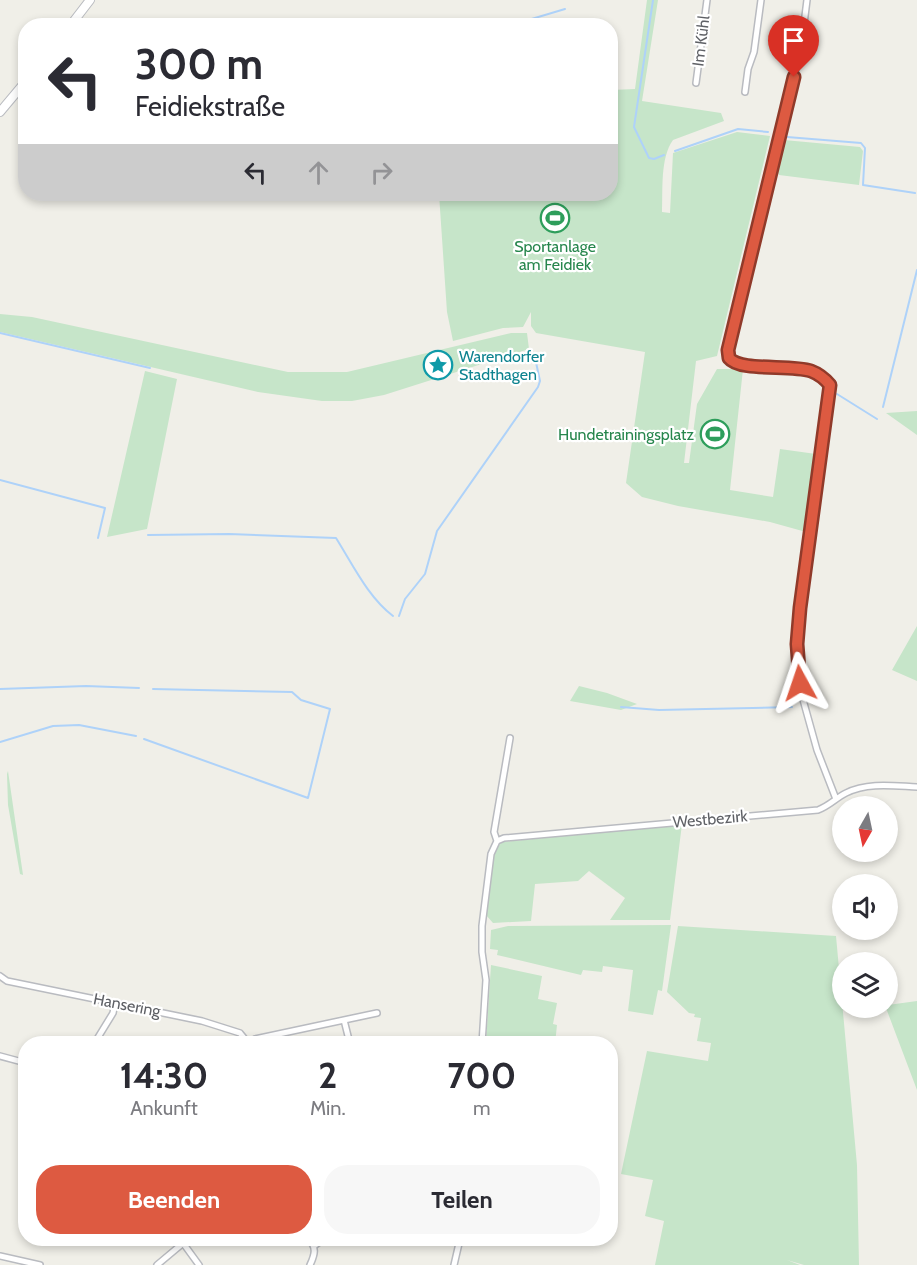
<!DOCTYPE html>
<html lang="de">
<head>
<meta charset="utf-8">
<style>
	body { margin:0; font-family:Cabin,sans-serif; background:#f7f7f7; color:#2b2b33; height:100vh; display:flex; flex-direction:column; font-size:22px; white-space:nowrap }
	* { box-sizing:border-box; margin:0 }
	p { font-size:20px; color:#7c7c81 }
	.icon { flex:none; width:33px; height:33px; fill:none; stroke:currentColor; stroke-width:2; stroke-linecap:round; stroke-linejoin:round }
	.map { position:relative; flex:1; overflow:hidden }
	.drawer { position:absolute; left:18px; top:1036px; width:600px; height:210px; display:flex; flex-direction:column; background:#fff; border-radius:24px; box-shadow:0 3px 9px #0003 }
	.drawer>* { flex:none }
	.top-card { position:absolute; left:18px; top:18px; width:600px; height:183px; border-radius:24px; box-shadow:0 3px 9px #0003; background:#fff; color:#2b2b33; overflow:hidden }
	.needle { width:39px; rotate:189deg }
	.controls { position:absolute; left:832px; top:796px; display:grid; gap:12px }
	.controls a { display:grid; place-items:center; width:66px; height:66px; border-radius:50%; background:#fff; box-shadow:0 3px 9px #0003; font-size:30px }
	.pin { position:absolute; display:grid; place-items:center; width:51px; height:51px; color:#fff; margin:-62px -26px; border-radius:50% 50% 50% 0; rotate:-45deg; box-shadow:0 0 6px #0007 }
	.pin .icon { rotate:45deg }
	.me { position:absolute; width:66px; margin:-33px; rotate:355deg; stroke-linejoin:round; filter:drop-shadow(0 0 4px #0008) }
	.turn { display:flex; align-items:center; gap:21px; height:126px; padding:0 18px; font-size:27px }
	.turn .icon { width:78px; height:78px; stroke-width:2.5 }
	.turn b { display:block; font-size:42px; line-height:51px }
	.lanes { display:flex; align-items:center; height:57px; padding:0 18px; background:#0003; justify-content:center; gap:30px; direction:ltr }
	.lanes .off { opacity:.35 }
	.eta { display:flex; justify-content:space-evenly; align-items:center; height:102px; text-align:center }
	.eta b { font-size:36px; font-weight:700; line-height:42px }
	.action { display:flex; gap:12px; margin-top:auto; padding:12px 18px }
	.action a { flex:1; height:69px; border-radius:24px; background:#dd5a41; color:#fff; font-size:24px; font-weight:700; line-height:69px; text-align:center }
	.action a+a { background:#f7f7f7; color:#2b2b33 }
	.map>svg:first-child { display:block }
</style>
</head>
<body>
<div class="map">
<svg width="917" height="1265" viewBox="0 0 917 1265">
	<rect width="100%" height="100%" fill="#f0efe8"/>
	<!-- green -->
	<path fill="#c6e5c9" d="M647,0h11l-16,101 79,12 3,8 -51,19c-13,18 -10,50 -11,72l8,1 3,-60 64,-21 33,4 -53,220 -21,5 -12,102h5l8,-59 20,-35h26l-13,121 43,7 7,-48 36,5 -10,78 -36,-10 -92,-16 -36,-9 -16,-14 19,-131 -109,-19 -5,-7v-14l-8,15 -20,1 -50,13 -6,-29 -8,-118h171l1,-104 24,-1z
		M784,140l76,7 3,4 -4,34 -80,-10 -2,-4z
		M0,314l32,3 256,55h59l164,-39h16l2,16 -145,46 -32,6h-30l-64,-9 -258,-60z
		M145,371l32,8 -30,150 -40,8z
		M917,411v24l-31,-22z
		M917,626v55l-25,-11z
		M579,686l28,7 30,11 -16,6 -51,-9z
		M8,771l15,104 -3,-1 -12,-69 -1,-31z
		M682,824l-12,96h-60l15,-22 -36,-27 -11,10 -43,3 -4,37 -38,2 -7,-8 8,-64 8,-9z
		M671,925l-9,66 -4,-1 -5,25 -25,-4 5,-41 -30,-4 -1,6 -19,-2 -2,5 -84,-20 1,-5 -8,-1 1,-19 17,-4z
		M678,926l158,10 21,229 2,100h-55l-17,-5 13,5h-145l9,-44 -19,-5 8,-36 -32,-6 26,-123 61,10 3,-18 -14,-2 4,-23 -7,-1 1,-3 -6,-1 -22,-21z
		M491,965l51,11 -4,23 19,4 -4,21 4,1 -2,19h-53l-16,-2z
		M917,1001v89l-31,-82h2v-3z"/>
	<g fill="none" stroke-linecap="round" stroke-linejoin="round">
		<!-- stream -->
		<path stroke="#aed2f9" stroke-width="2" d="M653,0l-19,127 15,31 5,1 10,-4
			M508,26l57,-17
			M787,137l74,6 4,5 -2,37 52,8
			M675,151l63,-22 30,3
			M0,333l150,35
			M837,394l40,25
			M883,407l34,-137
			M0,480l105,28 -7,30
			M148,535l81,-1 107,4c17,27 32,59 57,78
			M399,616l6,-17 20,-25 12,-43 101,-144 2,-6 -6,-28
			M0,689l86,-3 53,2
			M621,707l38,3 133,-3
			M144,739l164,59 22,-89 -29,-9 -9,-8 -139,-3
			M0,742l53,-16 26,-1 57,11"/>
		<!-- minor casing -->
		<g stroke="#b9bbc0" stroke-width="8">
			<path id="minor" d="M807,0l-6,48 -7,29 -66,273 1,8c10,13 63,7 82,13 8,3 14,8 19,14l-30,223 -3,36 1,26 4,26 15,54 19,49
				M696,83l11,-83
				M745,92l3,-23 6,-17 7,-52
				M497,841l-3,-9 16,-94
				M0,976l7,5 195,40 38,12 9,11
				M344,1020l33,-7
				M94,1044l19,-31 2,-10
				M248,1044l7,-5 89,-19 6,24
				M482,1044l4,-64 -4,-28v-26l9,-72 6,-13 7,-3 314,-28c11,-4 18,-12 28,-17 22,-11 48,-7 71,-6
				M0,1056l26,7
				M178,1239l5,4 16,22
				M308,1239c9,8 7,15 2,26
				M314,1246l10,-7
				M0,1256l40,9
				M157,1265l31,-26
				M454,1265l6,-26"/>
		</g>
		<!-- secondary casing -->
		<g stroke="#b9bbc0" stroke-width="10">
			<path id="secondary" d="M70,26l20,-26
				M0,112l26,-31"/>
		</g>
		<!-- minor -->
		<use href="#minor" stroke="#fff" stroke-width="5"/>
		<!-- secondary -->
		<use href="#secondary" stroke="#fff" stroke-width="8"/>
	</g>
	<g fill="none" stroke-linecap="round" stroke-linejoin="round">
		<!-- route casing -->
		<g stroke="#903a2a" stroke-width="15">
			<path id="route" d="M794,77l-66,273 1,8c11,14 62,6 82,13 8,3 14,8 19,14l-30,223 -3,36 3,39"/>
		</g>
		<!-- route -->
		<use href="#route" stroke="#dd5a41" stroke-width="10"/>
	</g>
	<!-- icons -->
	<defs>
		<g id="stadium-ring" transform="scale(1.5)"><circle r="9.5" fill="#fff" stroke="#2e9e5b" stroke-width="1.5"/><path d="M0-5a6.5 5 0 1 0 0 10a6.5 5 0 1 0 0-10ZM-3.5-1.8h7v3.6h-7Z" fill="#2e9e5b"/></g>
		<g id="sight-ring" transform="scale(1.5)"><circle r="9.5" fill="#fff" stroke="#0f9aa8" stroke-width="1.5"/><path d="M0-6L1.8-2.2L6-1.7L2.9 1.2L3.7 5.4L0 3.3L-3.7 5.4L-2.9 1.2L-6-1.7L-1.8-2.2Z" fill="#0f9aa8"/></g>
	</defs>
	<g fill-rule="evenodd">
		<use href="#stadium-ring" x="555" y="218"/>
		<use href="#sight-ring" x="438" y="365"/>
		<use href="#stadium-ring" x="715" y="434"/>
	</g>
	<g text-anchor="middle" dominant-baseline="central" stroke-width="4.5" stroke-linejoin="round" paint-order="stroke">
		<!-- street labels -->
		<g font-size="16" fill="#5f6166" stroke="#fff">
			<text transform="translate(701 41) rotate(-83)">Im Kühl</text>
			<text transform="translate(710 819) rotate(-5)">Westbezirk</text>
			<text transform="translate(127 1005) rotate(11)">Hansering</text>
		</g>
		<!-- leisure labels -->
		<g font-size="16" fill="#27864d" stroke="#fff">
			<text x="555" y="246">Sportanlage<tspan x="555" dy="18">am Feidiek</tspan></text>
			<text x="694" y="434" text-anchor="end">Hundetrainingsplatz</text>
		</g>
		<!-- culture labels -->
		<g font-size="16" fill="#0d838f" stroke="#fff" text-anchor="start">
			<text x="459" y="356">Warendorfer<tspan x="459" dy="18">Stadthagen</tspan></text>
		</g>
	</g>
</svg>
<div class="controls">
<a><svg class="needle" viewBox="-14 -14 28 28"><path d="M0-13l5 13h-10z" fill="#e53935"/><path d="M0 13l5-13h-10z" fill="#7c7c81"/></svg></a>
<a><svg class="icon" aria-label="sound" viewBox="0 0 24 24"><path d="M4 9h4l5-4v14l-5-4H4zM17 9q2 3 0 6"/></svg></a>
<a><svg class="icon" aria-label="layers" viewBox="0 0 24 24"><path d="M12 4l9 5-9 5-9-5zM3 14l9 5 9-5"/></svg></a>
</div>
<div class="pin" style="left:794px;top:77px;background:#d93025"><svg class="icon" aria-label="arrive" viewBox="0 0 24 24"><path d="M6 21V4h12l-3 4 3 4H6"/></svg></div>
<svg class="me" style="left:800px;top:683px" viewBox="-20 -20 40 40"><path d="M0-17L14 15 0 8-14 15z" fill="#dd5a41" stroke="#fff" stroke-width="4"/></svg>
<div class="top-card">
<div class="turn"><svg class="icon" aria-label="left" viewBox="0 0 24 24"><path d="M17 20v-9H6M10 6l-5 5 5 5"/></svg><div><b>300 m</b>Feidiekstraße</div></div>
<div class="lanes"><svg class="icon" aria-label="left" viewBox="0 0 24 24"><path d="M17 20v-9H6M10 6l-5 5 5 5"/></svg><svg class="icon off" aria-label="ahead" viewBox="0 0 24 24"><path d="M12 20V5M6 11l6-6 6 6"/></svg><svg class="icon off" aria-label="right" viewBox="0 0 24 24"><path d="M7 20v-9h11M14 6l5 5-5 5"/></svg></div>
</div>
<section class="drawer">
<div class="eta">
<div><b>14:30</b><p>Ankunft</p></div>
<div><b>2</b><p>Min.</p></div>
<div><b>700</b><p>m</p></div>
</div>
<div class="action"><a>Beenden</a><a>Teilen</a></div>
</section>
</div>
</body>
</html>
